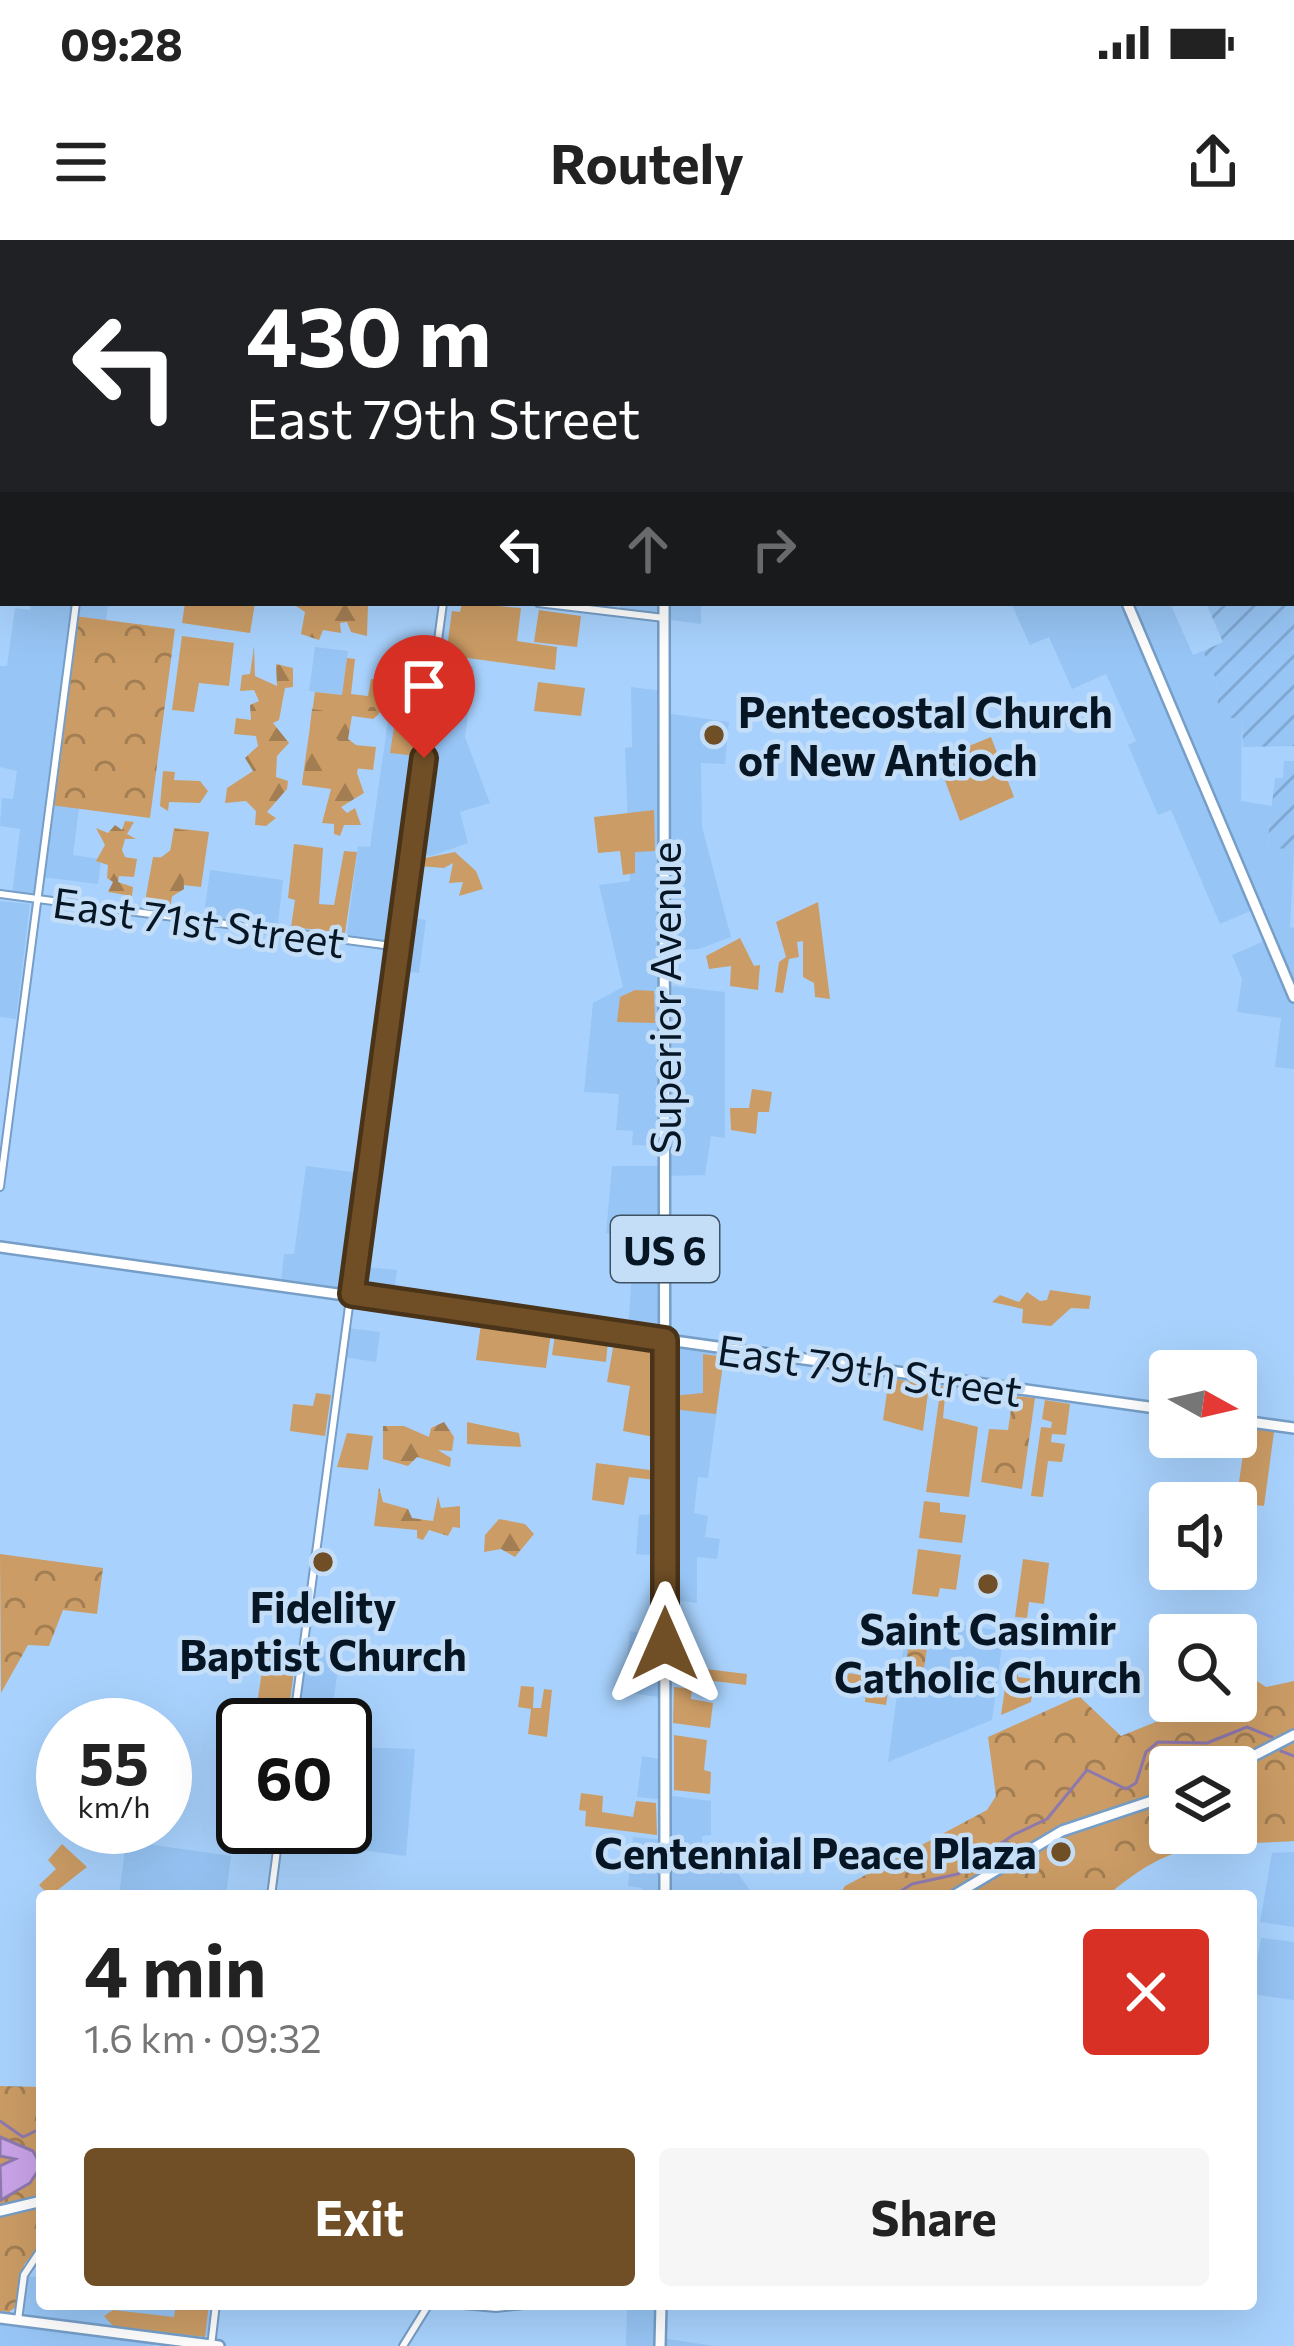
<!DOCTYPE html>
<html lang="en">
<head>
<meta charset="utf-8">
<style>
	body { margin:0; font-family:Commissioner,sans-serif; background:#f6f6f6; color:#222; height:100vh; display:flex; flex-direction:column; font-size:45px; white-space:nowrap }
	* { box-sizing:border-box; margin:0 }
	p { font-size:39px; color:#767676 }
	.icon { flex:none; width:66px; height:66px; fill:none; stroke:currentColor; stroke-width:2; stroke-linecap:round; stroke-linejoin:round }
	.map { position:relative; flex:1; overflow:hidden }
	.sheet { position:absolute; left:36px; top:1650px; width:1221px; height:420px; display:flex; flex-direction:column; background:#fff; border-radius:12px; box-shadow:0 12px 48px #0002 }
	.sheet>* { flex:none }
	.guide { position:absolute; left:0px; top:0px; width:1296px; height:366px; box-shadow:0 12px 48px #0002; background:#202124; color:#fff; overflow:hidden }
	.needle { width:78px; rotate:98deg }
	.buttons { position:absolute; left:1149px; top:1110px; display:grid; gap:24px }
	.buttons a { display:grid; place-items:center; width:108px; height:108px; border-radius:12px; background:#fff; box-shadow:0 12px 48px #0002; font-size:60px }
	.speed { position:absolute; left:36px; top:1458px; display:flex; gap:24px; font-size:60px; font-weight:700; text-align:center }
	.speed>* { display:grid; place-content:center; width:156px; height:156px; border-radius:50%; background:#fff; box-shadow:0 12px 48px #0002; line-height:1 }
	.speed small { font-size:30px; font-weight:400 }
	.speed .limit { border:6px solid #111; border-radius:18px; background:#fff; color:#111 }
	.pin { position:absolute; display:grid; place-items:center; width:102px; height:102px; color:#fff; margin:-123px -51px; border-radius:50% 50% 50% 0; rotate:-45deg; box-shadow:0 0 12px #0007 }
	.pin .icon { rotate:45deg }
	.me { position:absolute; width:132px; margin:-66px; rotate:0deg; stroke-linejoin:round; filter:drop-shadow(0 0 9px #0008) }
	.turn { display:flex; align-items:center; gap:42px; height:252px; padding:0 48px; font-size:54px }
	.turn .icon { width:156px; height:156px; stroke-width:2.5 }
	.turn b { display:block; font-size:84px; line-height:102px }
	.lanes { display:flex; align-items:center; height:114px; padding:0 48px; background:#0003; justify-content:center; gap:60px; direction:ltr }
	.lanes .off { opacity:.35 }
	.round { display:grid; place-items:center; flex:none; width:126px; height:126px; border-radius:12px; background:#f6f6f6 }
	.headline { display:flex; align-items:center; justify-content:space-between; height:204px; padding:0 48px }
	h1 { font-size:72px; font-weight:700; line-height:90px }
	.cta { display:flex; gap:24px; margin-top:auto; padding:24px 48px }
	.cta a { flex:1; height:138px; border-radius:12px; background:#704f26; color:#fff; font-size:48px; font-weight:700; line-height:138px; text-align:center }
	.cta a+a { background:#f6f6f6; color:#222 }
	.status { display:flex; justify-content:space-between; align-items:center; height:84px; padding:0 60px; background:#fff; direction:ltr }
	.status svg { height:33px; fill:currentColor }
	header { display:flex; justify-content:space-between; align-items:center; height:156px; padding:0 48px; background:#fff; font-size:54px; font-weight:700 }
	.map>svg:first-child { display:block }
</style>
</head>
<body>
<div class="status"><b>09:28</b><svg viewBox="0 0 49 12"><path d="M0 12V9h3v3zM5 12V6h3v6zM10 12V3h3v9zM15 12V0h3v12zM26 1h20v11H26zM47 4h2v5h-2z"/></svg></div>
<header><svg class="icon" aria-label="menu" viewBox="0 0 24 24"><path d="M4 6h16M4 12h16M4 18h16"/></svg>Routely<svg class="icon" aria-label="share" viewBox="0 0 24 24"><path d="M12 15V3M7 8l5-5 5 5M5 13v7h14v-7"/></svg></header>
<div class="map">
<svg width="1294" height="2106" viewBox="0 0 1294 2106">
	<defs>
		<pattern id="industrial-furrows" width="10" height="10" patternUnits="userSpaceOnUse" patternTransform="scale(3)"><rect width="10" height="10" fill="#97c5f5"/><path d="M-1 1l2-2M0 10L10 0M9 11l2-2" fill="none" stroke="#81a8d2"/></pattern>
		<pattern id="forest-firs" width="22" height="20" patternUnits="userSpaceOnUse" patternTransform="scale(3)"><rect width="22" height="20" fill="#cb9c65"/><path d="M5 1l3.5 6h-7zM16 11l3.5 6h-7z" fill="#a37e53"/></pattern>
		<pattern id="park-crowns" width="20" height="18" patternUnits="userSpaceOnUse" patternTransform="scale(3)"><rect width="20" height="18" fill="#cb9c65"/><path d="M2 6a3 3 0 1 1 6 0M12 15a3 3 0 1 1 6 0" fill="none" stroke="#a37e53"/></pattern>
	</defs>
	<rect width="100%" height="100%" fill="#a8d2fd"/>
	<!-- built -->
	<path fill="#97c5f5" d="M535,0h296l27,3h-324z
		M31,363h77l-2,17 -30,-4 -25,189 28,3 -6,47 28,4 -3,25 -57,-7 -3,22 -26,-3 8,-67 -20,-3 2,-28 11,1 4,-28 -17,-4v-101h7l8,-58 15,2z
		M621,363h80v21l-82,-11z
		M1011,363h159l23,52 10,-4 13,28 3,38 23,1 -1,83 31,5 -5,40 27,4 -4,77 4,1v141l-19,-2 6,-49 -44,-6 5,-33 -10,-24 37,-16 -14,-30 -35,15 -49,-114 -13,5 -30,-70 8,-4 -30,-67 -34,15 -23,-52 -19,8z
		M315,407l33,4 -6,44 -33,-4z
		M397,417l77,10 -9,70 25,66 -30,9 8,31 -37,13 -19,-3 -9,64 23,3 -7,53 -24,-3 3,-22 -52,-8 12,-94 12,1z
		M631,447l33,4 1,22 64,9 -4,42 -24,-1 1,64 29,110 -32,12 -34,2 -1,34 61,7v146l-14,-2 -6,39 -40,1v164l60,9 -17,129 -10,-1 -4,36 14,3 -3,21 15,2 -3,20 -20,-2v46l-31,-4 -1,-43 -29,-2 3,-39 26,-2v-172l-37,-6 6,-102h-28l6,-67h51l-1,-20 -30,-1 1,-14 -17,-1 3,-36 -35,-2 9,-89 30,-16 -24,-102 31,-4 -5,-133 7,-1z
		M210,630l73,10 -6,52 -74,-10z
		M0,661l30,3 -14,115 -16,-2z
		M306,926l55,7 -16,116 -64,-8 3,-27h10z
		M356,1026l41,4 -4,30 -41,-6z
		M348,1088l32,4 -4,30 -32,-5z
		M963,1385l41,6 -12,89 -104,42 17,-126 47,5z
		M630,1391l35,5 1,62 -43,-6z
		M305,1409l35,5 -8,57 -36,-4z
		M352,1507l63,2 -9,107 -67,-9z
		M642,1516l24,4v35l45,6v34l-9,1v25l35,-1 2,15 15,21h-113l1,-8 -14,-2 5,-49 32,3v-40l-28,-3z
		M126,1601l105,15 -5,40h-107z
		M1294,1612v75l-34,-5 12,-69z
		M1261,1698l33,4v58l-43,-6z
		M28,2036l14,2v26h170l-5,32 -53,-1 -1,11h-153v-22l22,2z
		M627,2064h34v34l53,8h-88z"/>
	<!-- industrial -->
	<path fill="url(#industrial-furrows)" d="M971,0h323v214l-1,-211z
		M1294,228v278l-51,1 -1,-29h-23l-3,-39 -13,-28 20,-9 -17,-39h87z
		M1284,521h10v89l-27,-3 8,-69h8z"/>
	<!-- grass -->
	<path fill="#cb9c65" d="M185,363h70l-5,30 -68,-10z
		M462,363l59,5 -4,33 40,6 -2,23 -109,-15 6,-44 8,1z
		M539,370l42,6 -4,31 -43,-5z
		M182,396l52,7 -5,43 -30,-3 -5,29 -22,-2z
		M347,418l8,1 -4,35 17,2 3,-17 15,1 -5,33 -40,-4 3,35 32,3 -3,23 -39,-4 -3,21 -29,-4 13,-91 27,3z
		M401,442l25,3 -9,71 -27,-3z
		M538,442l47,6 -4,28 -47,-5z
		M991,497l23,60 -54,24 -23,-62z
		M654,570l1,41 -20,1v21l-12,2 -3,-24 -22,2 -4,-36z
		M174,588l35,4 -8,55 -27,-3 -4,25 -26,-2 9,-50 16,1z
		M294,604l29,4 -4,56 15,1 10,-54 13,1 -12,81 -54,-6 4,-27 -7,-2z
		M818,662l12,97 -15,-2 -1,-14 -11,-6v-36l-6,1 2,15 -10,2 -6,34 -8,-1 4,-30 7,-5 -10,-35z
		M740,698l14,28 6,-1 -2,25 -28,-4 1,-20 -22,3 -3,-13z
		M635,750l19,1 1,32 -38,-1 3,-25z
		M752,849l20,3 -3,20h-11l-2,22 -25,-4 -1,-22h19z
		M1050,1050l41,6 -2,13 -18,-1 -20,18 -29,-3 1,-14 -31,-7 8,-7 19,7 8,-10 13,9 7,-1z
		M481,1084l70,9 -5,35 -70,-8z
		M555,1094l53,7 -2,21 -54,-7z
		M614,1102l41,6 -1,89 -31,-6 7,-45 -23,-4z
		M703,1114l21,3 -8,57 -43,-5v-13l30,-3z
		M889,1138l40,7 -6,46 -40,-11z
		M941,1146l5,1 -3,31 35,9 -9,70 -43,-5z
		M316,1153l15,2 -6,41 -35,-5 3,-27 20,2z
		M1045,1160l25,4 -4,31 -14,-1 -1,8 14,2 -3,18 -14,-1 -5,36 -12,-1 10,-69 10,1 1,-6 -10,-3z
		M467,1182l52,11 2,14 -54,-3z
		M1252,1188l22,4 -10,74 -28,-3 7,-49h6z
		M347,1193l26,3 -5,34 -31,-3z
		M596,1223l54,7 6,-4v14l-27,-3 -5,28 -32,-5z
		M924,1261l16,2v9l26,3 -4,28 -43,-5z
		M918,1309l43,6 -5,35 -16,-2 -2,9 -26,-3z
		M1023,1319l26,4 -5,41 -15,-2 -2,16 -12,-1z
		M675,1410l22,4v14l50,6 -1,11 -72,-9z
		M265,1411l31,3 -9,71h-33z
		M1008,1428l10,1v8l16,2 -3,23 -30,13z
		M847,1433l43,6 -4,26 -21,-3 1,-11 -21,-3z
		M521,1446l13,1 -1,21h8l3,-19 8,1 -5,47 -19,-3 3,-25 -13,-2z
		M674,1447l18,2 -1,10 22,4 -3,25 -37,-5z
		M674,1495l33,5 -3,30 7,2 -1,22 -36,-4z
		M581,1553l22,3 -1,16 31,5 3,-16 20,2 1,32 -72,-9 1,-15 -7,-1z
		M62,1604l25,23 -37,29 -11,-11 17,-16 -8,-9z
		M176,2064h33l-4,33 -92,-11 -9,-10 9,-6 61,7z"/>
	<!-- forest -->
	<path fill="url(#forest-firs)" d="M368,363l-1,33 -16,-4 -4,-10 -7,1 1,10 -18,-3 -4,10 -18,-6 4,-22 -12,-8z
		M254,407l1,29 22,10 -1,-22 17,4v19l-8,1 -6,32 -6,3 16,20 -12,13 -1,21 12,4 -1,8 -20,23 9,6 -10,8 -11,-1 1,-14 -10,-10 -21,2 2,-15 26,-17 -8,-13 13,-12 -2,-10 -22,-2 2,-16 15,2 -1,-15 9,-4 -5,-11 -14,1 2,-16 8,-1z
		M335,459l17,8h22l5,7 -6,5 -21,-3 -4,23 12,9 -17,-1 -9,-12 -24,-8 2,-18 14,2z
		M309,507l52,8 -4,18 7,20 -23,14 6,6 8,-5 6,17h-17l-4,11 -6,-2v-10l-12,-1 9,-34 -29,-4z
		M163,531l12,1 -1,8 26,1 8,10 -8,12 -31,-1 -1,9 -8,-5z
		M125,581l9,1 -7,12 9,5h-11l-3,11 3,7 12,2 -3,18 -15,-1 -1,6 15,5 -1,9 -24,-4 5,-10 -6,-4 1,-13 -12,-4 9,-16 -9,-17 12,5 7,-8 7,5z
		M175,589l28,4 3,8 -13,3 2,11 -12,4 1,30 -27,17 -11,-3 3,-22 21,-1 -1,-6 -15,-4 1,-8 17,-13z
		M455,612l21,19 7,18 -24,7 4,-14 -14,1 4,-20 -9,5 -26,-2 2,-7z
		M444,1182l10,15 -2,14 -14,-1 13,8 -1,9 -33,-10 -9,9 -25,-7v-33h21l25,11 2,-9z
		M379,1247l4,15 25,7 4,9 21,3 5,-25 3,12 19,-2v22l-7,-1 -5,9 -19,-6 -6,10 -6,-2v-8l-43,-4z
		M499,1279l26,5 9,10 -19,23 -14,-8 -17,3 1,-17z"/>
	<!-- park -->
	<path fill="url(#park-crowns)" fill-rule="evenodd" d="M75,376l100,13 -25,189 -100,-13z
		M1013,1156l22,2 -13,91 -41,-7 8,-53 19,1z
		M0,1314l103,14 -6,46 -34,-4 -14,36 -21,-1 -27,48z
		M910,1397l18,3 -7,50 -18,-7z
		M1257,1441l9,6 28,-6v160c-86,6 -116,-6 -187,55h-268l6,-10 142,-76 9,-14 -8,-59 91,-41 42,40 87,-35h28v-12zM1170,1527h66v66h-66z
		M0,1846l42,1v155l-18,23 -8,42 -7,5 -9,-1z"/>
	<!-- water -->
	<path fill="#c9a3e8" stroke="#8e79ae" stroke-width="3" d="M0,1897l33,14 8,15 -11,17 -29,17 -1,-34 15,-7 -15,-3z"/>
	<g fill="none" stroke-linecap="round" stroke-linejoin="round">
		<!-- stream -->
		<path stroke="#8e79ae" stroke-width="3" d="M1281,1511l13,5
			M893,1656l19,-12 46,-10 55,-39 34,-16 40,-49 39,19 10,-6 10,-31 12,-10 49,1 40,-16 25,10
			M0,1881l23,16 19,-9"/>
		<!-- minor casing -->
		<g stroke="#769ec7" stroke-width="10">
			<path id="minor" d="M123,3l1,-3
				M0,294l3,1
				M538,363l126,15
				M0,654l399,53
				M0,947l76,-584
				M293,1485l150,-1122
				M271,1656l9,-69
				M452,2064l44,4 37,-4
				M18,2080l6,-45 18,-27
				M211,2106l5,-42
				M403,2106l26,-42"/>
		</g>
		<!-- major casing -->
		<g stroke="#769ec7" stroke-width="14">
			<path id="major" d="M505,0l22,3
				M656,0l1,3
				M971,0l1,3
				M1293,107h1
				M664,363l1,1293
				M1127,363l167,394
				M0,1007l1170,163
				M1236,1180l58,8
				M1232,1527l62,-32
				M953,1656l109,-65 108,-36
				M0,1971l42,-10
				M0,2078l219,28
				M660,2106l1,-42"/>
		</g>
		<!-- minor -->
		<use href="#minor" stroke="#fff" stroke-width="6"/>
		<!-- major -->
		<use href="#major" stroke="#fff" stroke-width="9"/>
	</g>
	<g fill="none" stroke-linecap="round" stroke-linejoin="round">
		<!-- route casing -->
		<g stroke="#493319" stroke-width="30">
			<path id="route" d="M424,518l-72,536 313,46v304"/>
		</g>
		<!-- route -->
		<use href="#route" stroke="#704f26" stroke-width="21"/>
	</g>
	<!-- markers -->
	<g fill="#704f26" stroke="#c5def8" stroke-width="4.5">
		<circle cx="714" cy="495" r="12"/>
		<circle cx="323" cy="1322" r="12"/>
		<circle cx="988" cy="1344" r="12"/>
		<circle cx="1061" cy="1612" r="12"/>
	</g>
	<g text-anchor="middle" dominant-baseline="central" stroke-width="9" stroke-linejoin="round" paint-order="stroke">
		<!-- shield labels -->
		<rect fill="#c5def8" stroke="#3f5264" stroke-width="3" x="611" y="976" width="108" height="66" rx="9"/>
		<g font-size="39" font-weight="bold" fill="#061625">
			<text x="665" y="1009">US 6</text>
		</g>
		<!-- poi labels -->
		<g font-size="42" font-weight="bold" fill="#061625" stroke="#c5def8">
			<text x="738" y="471" text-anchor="start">Pentecostal Church<tspan x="738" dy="48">of New Antioch</tspan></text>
			<text x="323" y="1366">Fidelity<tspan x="323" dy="48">Baptist Church</tspan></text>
			<text x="988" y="1388">Saint Casimir<tspan x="988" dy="48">Catholic Church</tspan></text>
			<text x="1037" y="1612" text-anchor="end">Centennial Peace Plaza</text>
		</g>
		<!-- street labels -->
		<g font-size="42" fill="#061625" stroke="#c5def8">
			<text transform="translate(199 681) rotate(8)">East 71st Street</text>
			<text transform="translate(664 758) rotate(-90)">Superior Avenue</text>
			<text transform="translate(870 1129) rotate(8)">East 79th Street</text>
		</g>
	</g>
</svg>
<div class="buttons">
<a><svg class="needle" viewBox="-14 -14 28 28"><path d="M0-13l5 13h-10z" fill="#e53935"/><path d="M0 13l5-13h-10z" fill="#767676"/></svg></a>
<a><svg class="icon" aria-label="sound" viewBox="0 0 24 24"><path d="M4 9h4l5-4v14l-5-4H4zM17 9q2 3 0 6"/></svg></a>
<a><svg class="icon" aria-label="search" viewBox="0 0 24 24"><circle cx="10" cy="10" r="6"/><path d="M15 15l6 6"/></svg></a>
<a><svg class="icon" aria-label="layers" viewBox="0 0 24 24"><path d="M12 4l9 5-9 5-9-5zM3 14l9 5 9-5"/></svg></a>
</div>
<div class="speed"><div>55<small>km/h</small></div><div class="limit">60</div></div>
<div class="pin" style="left:424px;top:518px;background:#d93025"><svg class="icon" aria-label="arrive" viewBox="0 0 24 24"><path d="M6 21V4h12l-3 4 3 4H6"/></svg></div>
<svg class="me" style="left:665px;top:1404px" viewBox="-20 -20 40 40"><path d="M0-17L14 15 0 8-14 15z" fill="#704f26" stroke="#fff" stroke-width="4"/></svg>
<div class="guide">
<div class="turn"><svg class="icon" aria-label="left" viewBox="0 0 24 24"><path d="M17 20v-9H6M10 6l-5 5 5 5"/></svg><div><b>430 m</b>East 79th Street</div></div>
<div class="lanes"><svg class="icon" aria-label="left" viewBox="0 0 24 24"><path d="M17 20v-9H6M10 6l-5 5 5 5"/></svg><svg class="icon off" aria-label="ahead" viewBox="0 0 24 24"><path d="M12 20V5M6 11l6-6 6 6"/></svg><svg class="icon off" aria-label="right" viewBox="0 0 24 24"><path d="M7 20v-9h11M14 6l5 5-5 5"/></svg></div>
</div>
<section class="sheet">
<div class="headline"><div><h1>4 min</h1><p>1.6 km · 09:32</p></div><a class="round" style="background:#d93025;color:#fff"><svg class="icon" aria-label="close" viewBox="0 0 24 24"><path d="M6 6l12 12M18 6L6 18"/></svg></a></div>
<div class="cta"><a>Exit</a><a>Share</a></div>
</section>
</div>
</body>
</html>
